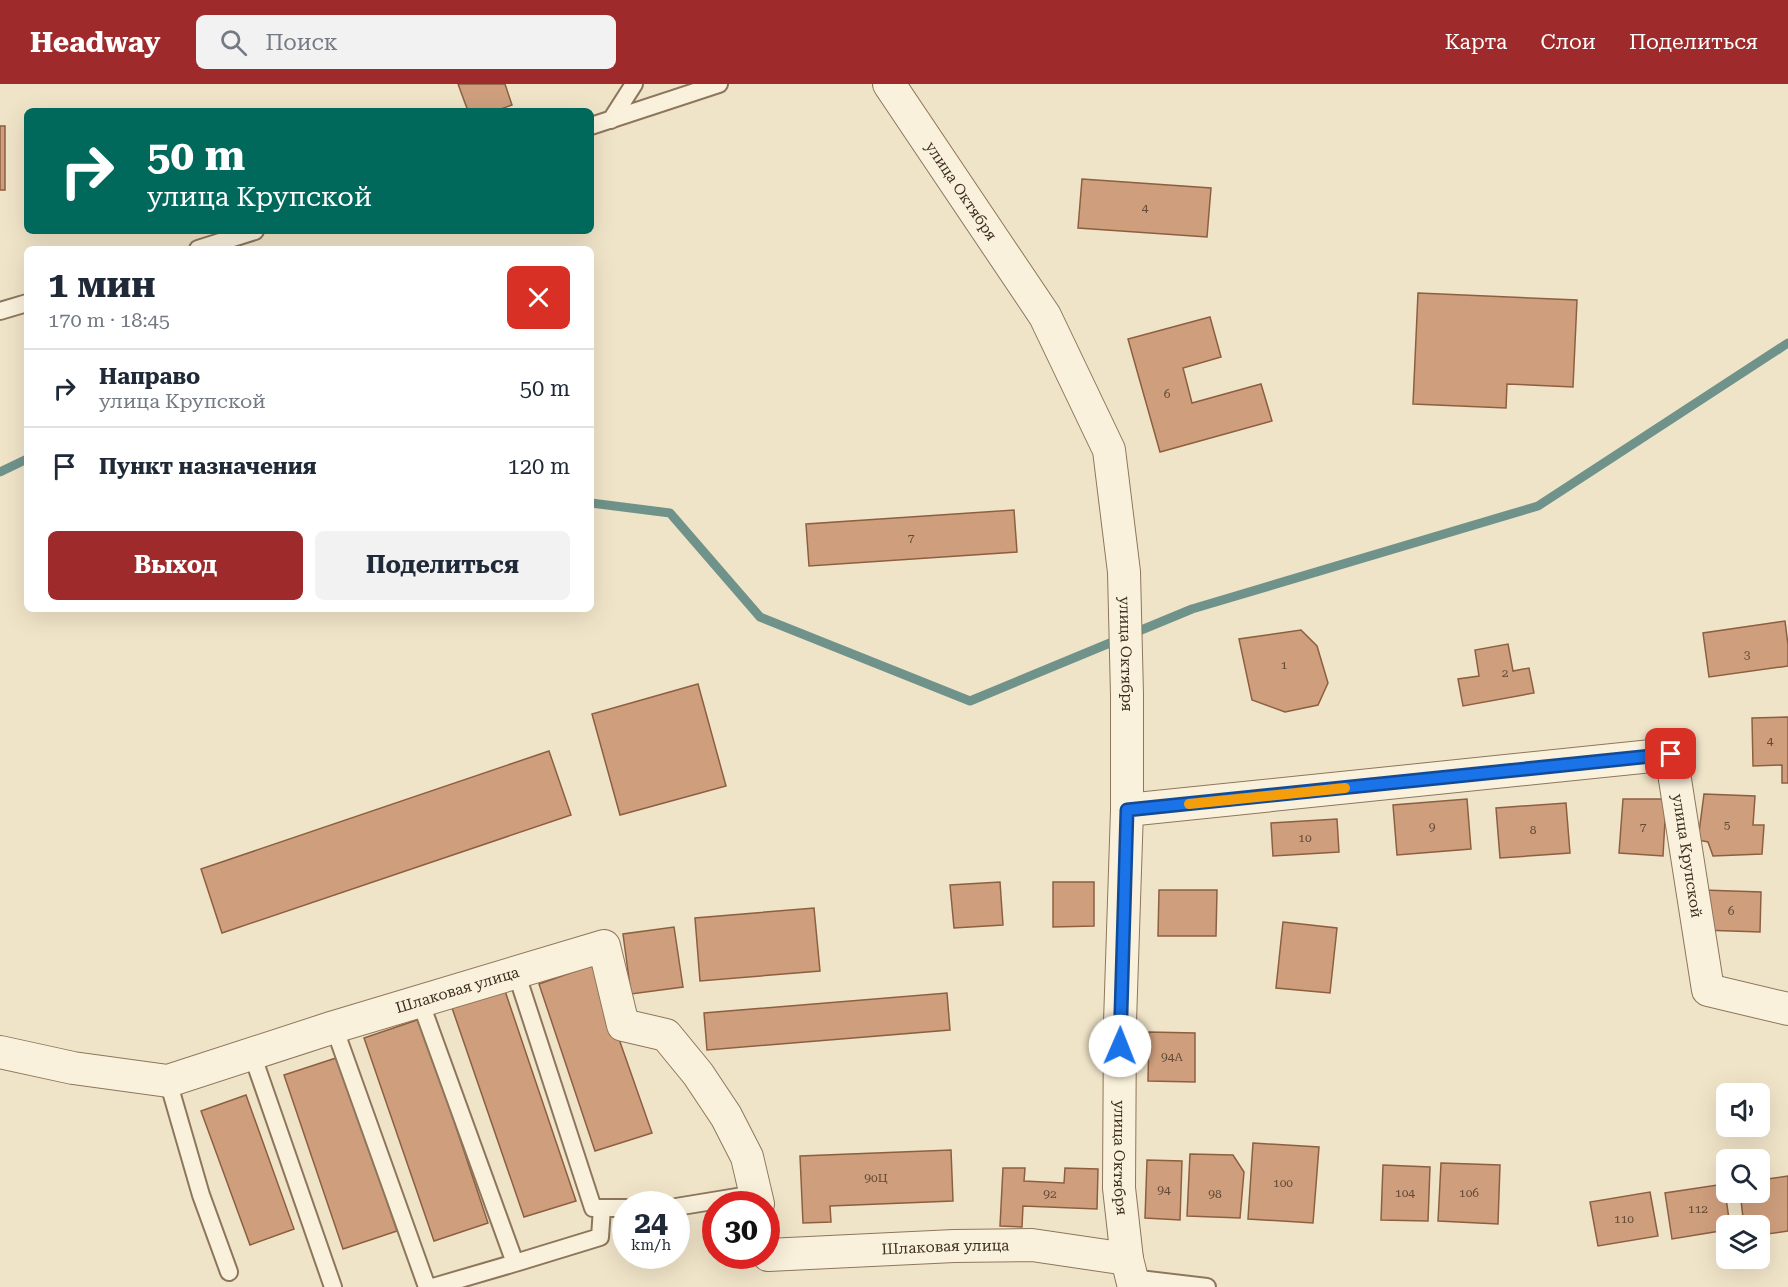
<!DOCTYPE html>
<html lang="ru">
<head>
<meta charset="utf-8">
<style>
	body { margin:0; font-family:"Roboto Serif",serif; background:#f2f2f3; color:#1f2937; height:100vh; display:flex; flex-direction:column; font-size:22px; white-space:nowrap }
	* { box-sizing:border-box; margin:0 }
	p { font-size:20px; color:#747a83 }
	.icon { flex:none; width:33px; height:33px; fill:none; stroke:currentColor; stroke-width:2; stroke-linecap:round; stroke-linejoin:round }
	.map { position:relative; flex:1; overflow:hidden }
	.drawer { position:absolute; left:24px; top:162px; width:570px; height:366px; display:flex; flex-direction:column; background:#fff; border-radius:9px; box-shadow:0 6px 24px #0002 }
	.drawer>* { flex:none }
	.guide { position:absolute; left:24px; top:24px; width:570px; height:126px; border-radius:9px; box-shadow:0 6px 24px #0002; background:#00695c; color:#fff; overflow:hidden }
	.tools { position:absolute; left:1716px; top:999px; display:grid; gap:12px }
	.tools a { display:grid; place-items:center; width:54px; height:54px; border-radius:9px; background:#fff; box-shadow:0 6px 24px #0002; font-size:30px }
	.speed { position:absolute; left:612px; top:1107px; display:flex; gap:12px; font-size:30px; font-weight:700; text-align:center }
	.speed>* { display:grid; place-content:center; width:78px; height:78px; border-radius:50%; background:#fff; box-shadow:0 6px 24px #0002; line-height:1 }
	.speed small { font-size:15px; font-weight:400 }
	.speed .limit { border:9px solid #d22; background:#fff; color:#111 }
	.pin { position:absolute; display:grid; place-items:center; width:51px; height:51px; color:#fff; margin:-26px; border-radius:12px; box-shadow:0 3px 9px #0006 }
	.me { position:absolute; width:66px; margin:-33px; rotate:1deg; stroke-linejoin:round; filter:drop-shadow(0 0 4px #0008) }
	.turn { display:flex; align-items:center; gap:21px; height:126px; padding:0 24px; font-size:27px }
	.turn .icon { width:78px; height:78px; stroke-width:2.5 }
	.turn b { display:block; font-size:42px; line-height:51px }
	.round { display:grid; place-items:center; flex:none; width:63px; height:63px; border-radius:9px; background:#f2f2f3 }
	.head { display:flex; align-items:center; justify-content:space-between; height:102px; padding:0 24px }
	h1 { font-size:36px; font-weight:700; line-height:45px }
	.cta { display:flex; gap:12px; margin-top:auto; padding:12px 24px }
	.cta a { flex:1; height:69px; border-radius:9px; background:#9e2a2b; color:#fff; font-size:24px; font-weight:700; line-height:69px; text-align:center }
	.cta a+a { background:#f2f2f3; color:#1f2937 }
	ul { padding:0; list-style:none }
	li { display:flex; align-items:center; gap:18px; height:78px; padding:0 24px; border-top:2px solid #e0e1e3 }
	li div { flex:1 }
	li b { display:block; font-size:22px }
	li em { font-style:normal }
	header { display:flex; align-items:center; gap:36px; box-sizing:border-box; height:84px; padding:0 30px; background:#9e2a2b; color:#fff }
	header strong { font-size:28px }
	nav { display:flex; gap:33px; margin-inline-start:auto; font-size:21px }
	.search { width:420px; height:54px; background:#f2f2f3; display:flex; align-items:center; gap:15px; box-sizing:border-box; padding:0 21px; border-radius:9px; color:#747a83; font-size:22px }
	.map>svg:first-child { display:block }
</style>
</head>
<body>
<header>
<strong>Headway</strong>
<div class="search"><svg class="icon" aria-label="search" viewBox="0 0 24 24"><circle cx="10" cy="10" r="6"/><path d="M15 15l6 6"/></svg>Поиск</div>
<nav><a>Карта</a><a>Слои</a><a>Поделиться</a></nav>
</header>
<div class="map">
<svg width="1788" height="1203" viewBox="0 0 1788 1203">
	<rect width="100%" height="100%" fill="#f0e4c8"/>
	<g fill="none" stroke-linecap="round" stroke-linejoin="round">
		<!-- stream -->
		<path stroke="#6f938a" stroke-width="9" d="M0,388l27,-13
			M591,419l79,10 90,104 210,84 222,-92 346,-103 250,-163"/>
	</g>
	<!-- building -->
	<path fill="#cf9f7d" stroke="#8d5f41" stroke-width="1.5" d="M458,0h47l7,21 -17,6h-27z
		M0,42h5v64h-5z
		M1082,95l129,9 -4,49 -129,-9z
		M1418,209l159,7 -4,87 -66,-3 -1,24 -93,-4z
		M1210,233l11,40 -38,11 9,35 69,-19 11,37 -112,31 -32,-113z
		M1014,426l3,42 -208,14 -3,-42z
		M1785,537l3,24v21l-79,11 -6,-44z
		M1301,546l16,16 11,37 -10,22 -33,7 -33,-12 -13,-61z
		M1508,560l5,27 16,-3 5,25 -71,13 -5,-27 21,-3 -4,-26z
		M698,600l28,102 -106,29 -28,-101z
		M1788,633v66h-6v-18l-29,1 -1,-48z
		M549,667l22,64 -349,118 -21,-64z
		M1704,710l51,2 -2,29h11l-2,29 -49,2 -5,-14 -10,-2z
		M1467,715l4,50 -74,6 -4,-50z
		M1623,715h51l-8,3 -3,54 -44,-3z
		M1566,719l4,50 -70,5 -4,-50z
		M1337,735l2,33 -66,4 -2,-33z
		M1000,798l3,43 -49,3 -4,-43z
		M1053,798h41v44l-41,1z
		M1159,806h58l-1,46h-58z
		M1703,806l58,2 -1,40 -58,-2z
		M814,824l6,63 -120,10 -5,-63z
		M1283,838l54,6 -7,65 -54,-5z
		M674,843l9,60 -52,7 -8,-60z
		M593,881l59,168 -57,18 -56,-167z
		M503,901l73,216 -52,16 -73,-212z
		M947,909l3,37 -243,20 -3,-37z
		M420,935l68,204 -54,18 -70,-203z
		M1149,948l46,1v49l-47,-1z
		M339,973l58,174 -54,18 -59,-174z
		M246,1011l48,134 -44,16 -49,-134z
		M1253,1059l66,4 -6,76 -65,-4z
		M951,1066l2,51 -123,5 1,16 -28,1 -3,-67z
		M1190,1070l43,1 11,17 -4,46 -53,-2z
		M1147,1076l35,1 -2,59 -35,-2z
		M1441,1079l59,2 -2,59 -60,-3z
		M1383,1081l47,2 -2,54 -47,-1z
		M1003,1084h22l-1,13 40,2 1,-15 33,1 -1,40 -74,-3 -1,21 -22,-1z
		M1788,1092v55l-28,4v-9h-16l-4,-34h20v-12z
		M1724,1100l6,42h-4v4l-54,9 -7,-46z
		M1650,1108l8,44 -60,10 -8,-44z"/>
	<g fill="none" stroke-linecap="round" stroke-linejoin="round">
		<!-- service casing -->
		<g stroke="#8d765c" stroke-width="20">
			<path id="service" d="M611,36l23,-36
				M591,42l128,-42
				M198,165l57,-18
				M0,227l27,-8
				M516,888l77,236h33
				M420,917l95,262 85,-26 2,-29
				M334,943l93,260
				M252,970l81,233
				M168,997l33,114 28,77
				M676,1123l79,-13
				M1131,1194l76,9
				M433,1203l82,-24"/>
		</g>
		<!-- minor casing -->
		<g stroke="#8d765c" stroke-width="34">
			<g id="minor">
				<path id="s1" d="M889,0l156,232 64,134 15,122 3,123v115l-7,212 -1,166 8,71 7,28"/>
				<path id="s2" d="M1127,726l544,-56 37,236 80,19"/>
				<path id="s3" d="M0,968l73,16 95,13 166,-54 270,-81 19,79 43,10 32,39 28,42 21,41 11,47"/>
				<path id="s4" d="M766,1166l2,5 186,-9 78,-1 95,14"/>
			</g>
		</g>
		<!-- service -->
		<use href="#service" stroke="#faf1dc" stroke-width="16"/>
		<!-- minor -->
		<use href="#minor" stroke="#faf1dc" stroke-width="32"/>
	</g>
	<g fill="none" stroke-linecap="round" stroke-linejoin="round">
		<!-- route casing -->
		<g stroke="#114b97" stroke-width="15">
			<path id="route" d="M1120,962l7,-236 544,-56"/>
		</g>
		<!-- route -->
		<use href="#route" stroke="#1a73e8" stroke-width="10"/>
		<!-- slow -->
		<path stroke="#f59e0b" stroke-width="10" d="M1189,720l156,-16"/>
	</g>
	<g text-anchor="middle" dominant-baseline="central" stroke-width="5" stroke-linejoin="round" paint-order="stroke">
		<!-- number labels -->
		<g font-size="12" fill="#624a37">
			<text x="1145" y="124">4</text>
			<text x="1167" y="310">6</text>
			<text x="911" y="454">7</text>
			<text x="1747" y="571">3</text>
			<text x="1284" y="581">1</text>
			<text x="1505" y="589">2</text>
			<text x="1770" y="657">4</text>
			<text x="1727" y="741">5</text>
			<text x="1432" y="743">9</text>
			<text x="1643" y="743">7</text>
			<text x="1533" y="746">8</text>
			<text x="1305" y="754">10</text>
			<text x="1731" y="827">6</text>
			<text x="1172" y="973">94А</text>
			<text x="876" y="1094">90Ц</text>
			<text x="1283" y="1099">100</text>
			<text x="1164" y="1106">94</text>
			<text x="1405" y="1109">104</text>
			<text x="1469" y="1109">106</text>
			<text x="1050" y="1110">92</text>
			<text x="1215" y="1110">98</text>
			<text x="1698" y="1125">112</text>
			<text x="1624" y="1135">110</text>
		</g>
		<!-- street labels -->
		<g font-size="15" fill="#3d2e20" stroke="#f7eed8">
			<text stroke="none"><textPath href="#s1" startOffset="129">улица Октября</textPath></text>
			<text stroke="none"><textPath href="#s1" startOffset="633">улица Октября</textPath></text>
			<text stroke="none"><textPath href="#s2" startOffset="650">улица Крупской</textPath></text>
			<text stroke="none"><textPath href="#s3" startOffset="474">Шлаковая улица</textPath></text>
			<text stroke="none"><textPath href="#s1" startOffset="1137">улица Октября</textPath></text>
			<text stroke="none"><textPath href="#s4" startOffset="183">Шлаковая улица</textPath></text>
		</g>
	</g>
</svg>
<div class="tools">
<a><svg class="icon" aria-label="sound" viewBox="0 0 24 24"><path d="M4 9h4l5-4v14l-5-4H4zM17 9q2 3 0 6"/></svg></a>
<a><svg class="icon" aria-label="search" viewBox="0 0 24 24"><circle cx="10" cy="10" r="6"/><path d="M15 15l6 6"/></svg></a>
<a><svg class="icon" aria-label="layers" viewBox="0 0 24 24"><path d="M12 4l9 5-9 5-9-5zM3 14l9 5 9-5"/></svg></a>
</div>
<div class="speed"><div>24<small>km/h</small></div><div class="limit">30</div></div>
<div class="pin" style="left:1671px;top:670px;background:#d93025"><svg class="icon" aria-label="arrive" viewBox="0 0 24 24"><path d="M6 21V4h12l-3 4 3 4H6"/></svg></div>
<svg class="me" style="left:1120px;top:962px" viewBox="-20 -20 40 40"><circle r="19" fill="#fff"/><path d="M0-13L10 11 0 6-10 11z" fill="#1a73e8"/></svg>
<div class="guide">
<div class="turn"><svg class="icon" aria-label="right" viewBox="0 0 24 24"><path d="M7 20v-9h11M14 6l5 5-5 5"/></svg><div><b>50 m</b>улица Крупской</div></div>
</div>
<section class="drawer">
<div class="head"><div><h1>1 мин</h1><p>170 m · 18:45</p></div><a class="round" style="background:#d93025;color:#fff"><svg class="icon" aria-label="close" viewBox="0 0 24 24"><path d="M6 6l12 12M18 6L6 18"/></svg></a></div>
<ul>
<li><svg class="icon" aria-label="right" viewBox="0 0 24 24"><path d="M7 20v-9h11M14 6l5 5-5 5"/></svg><div><b>Направо</b><p>улица Крупской</p></div><em>50 m</em></li>
<li><svg class="icon" aria-label="arrive" viewBox="0 0 24 24"><path d="M6 21V4h12l-3 4 3 4H6"/></svg><div><b>Пункт назначения</b></div><em>120 m</em></li>
</ul>
<div class="cta"><a>Выход</a><a>Поделиться</a></div>
</section>
</div>
</body>
</html>
